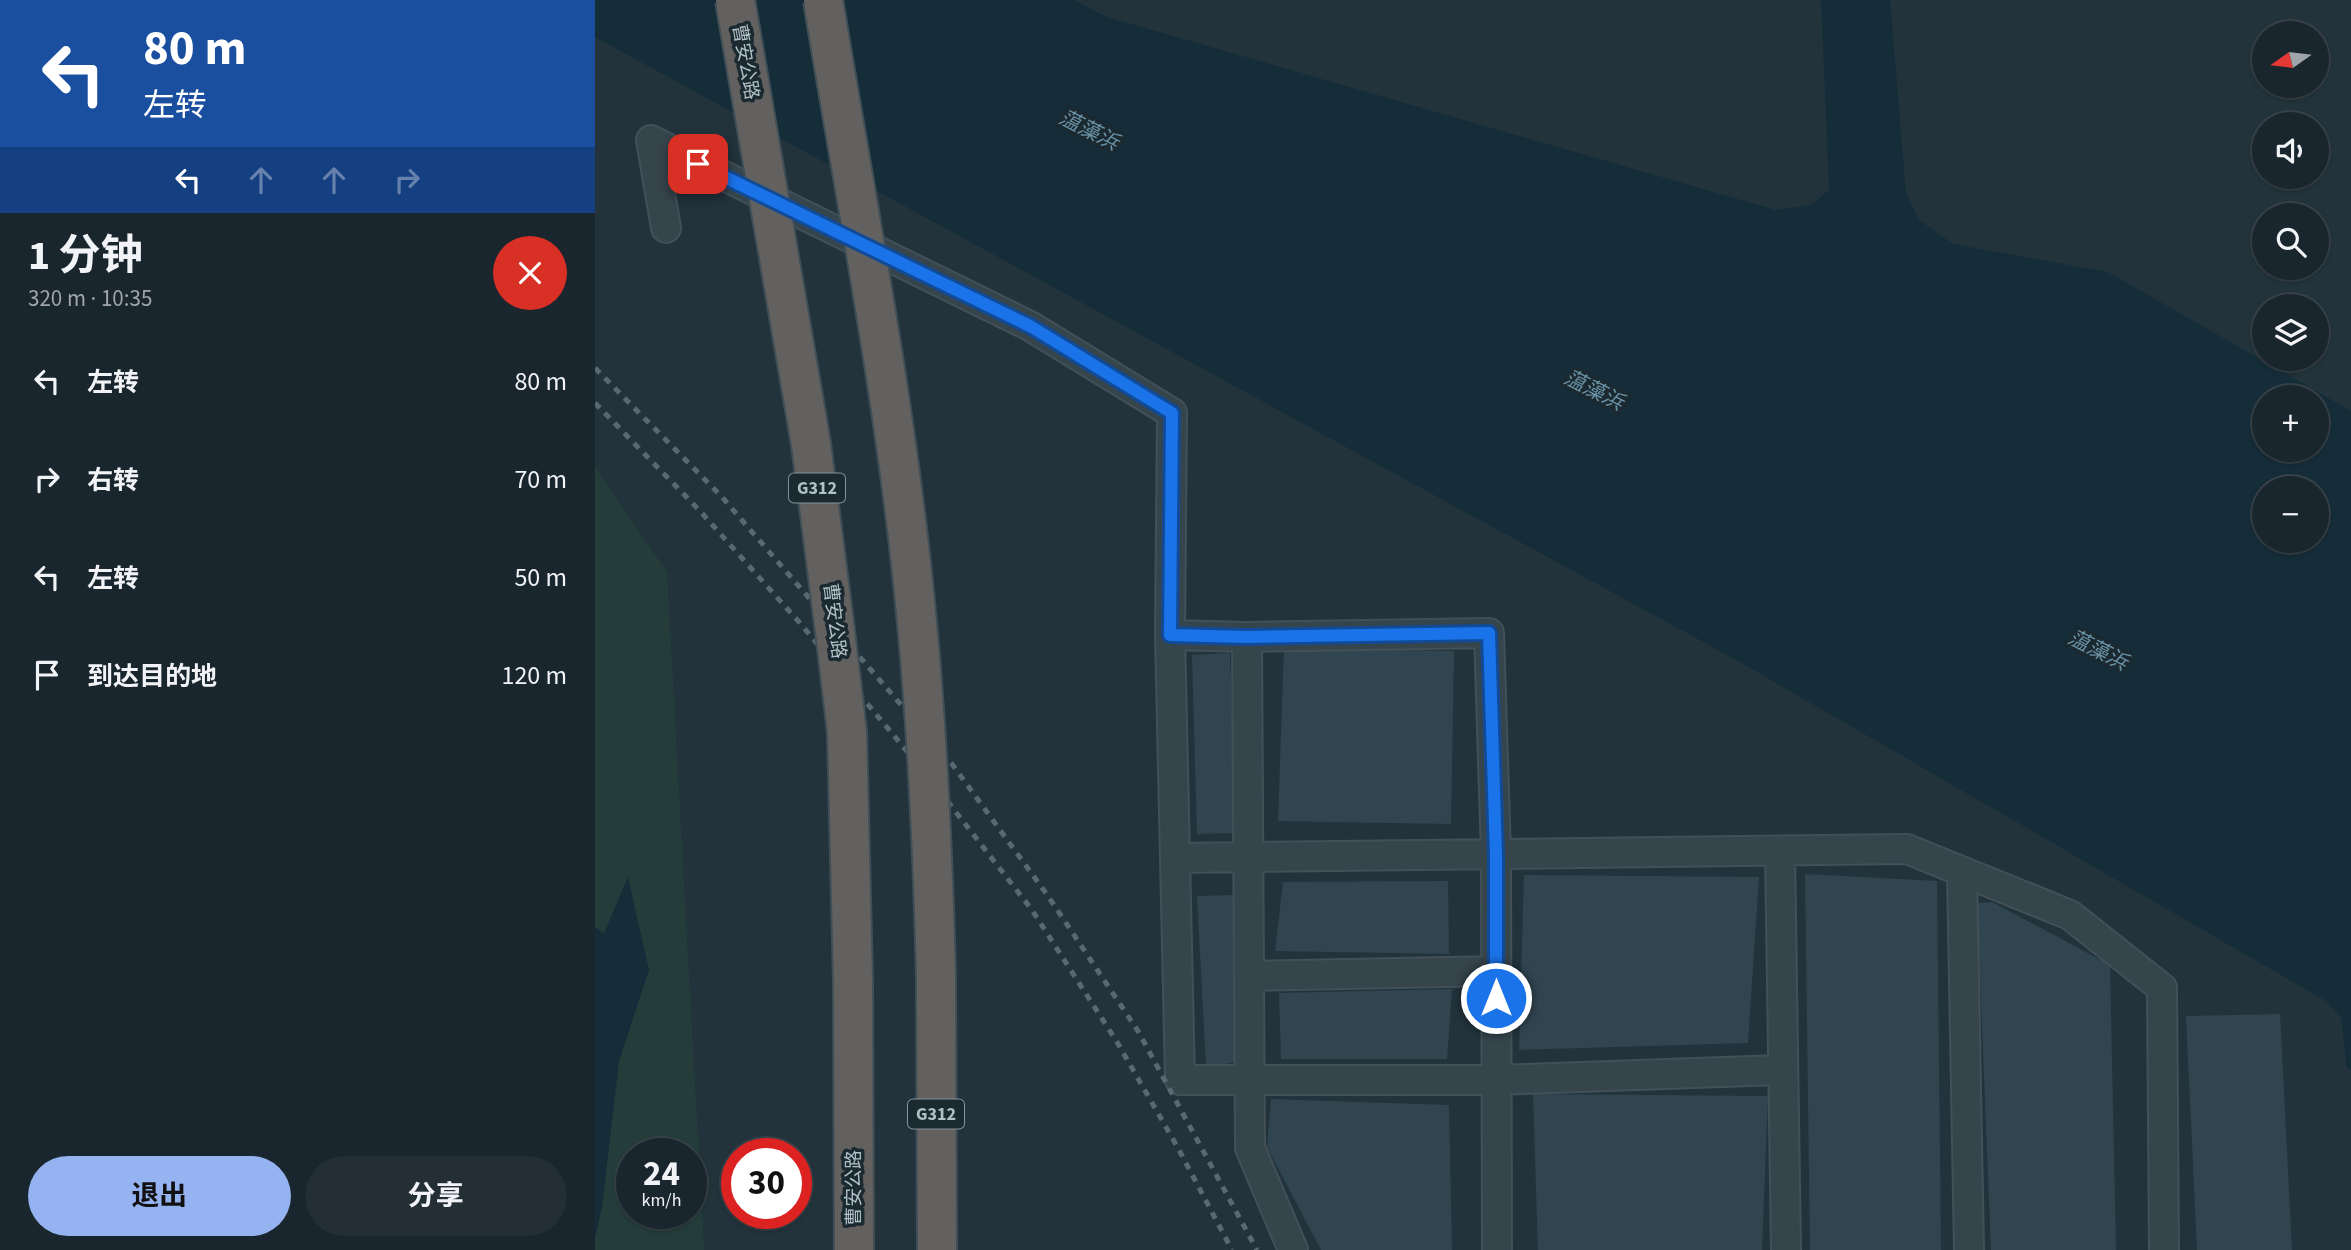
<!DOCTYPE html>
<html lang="zh">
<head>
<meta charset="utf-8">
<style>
	body { margin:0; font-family:"Source Sans 3","Noto Sans SC",sans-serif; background:#232e35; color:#f1f3f6; height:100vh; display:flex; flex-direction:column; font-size:26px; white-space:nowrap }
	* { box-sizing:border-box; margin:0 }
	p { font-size:23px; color:#9fa5aa }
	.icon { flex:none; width:38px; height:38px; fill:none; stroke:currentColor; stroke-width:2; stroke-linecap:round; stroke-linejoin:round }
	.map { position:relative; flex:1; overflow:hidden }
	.drawer { display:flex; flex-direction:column; background:#1a262d; width:595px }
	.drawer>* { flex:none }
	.hud { background:#1a4fa0; color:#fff; overflow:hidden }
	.needle { width:46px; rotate:256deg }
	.buttons { position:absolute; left:1657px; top:21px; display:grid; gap:14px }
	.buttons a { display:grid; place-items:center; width:77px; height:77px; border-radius:50%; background:#1a262d; box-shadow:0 2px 5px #0004,0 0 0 2px #384349; font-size:35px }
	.speed { position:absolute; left:21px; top:1138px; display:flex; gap:14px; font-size:35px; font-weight:700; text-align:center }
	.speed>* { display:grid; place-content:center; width:91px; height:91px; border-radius:50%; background:#1a262d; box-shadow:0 2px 5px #0004,0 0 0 2px #384349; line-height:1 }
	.speed small { font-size:18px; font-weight:400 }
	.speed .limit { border:10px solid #d22; background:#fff; color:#111 }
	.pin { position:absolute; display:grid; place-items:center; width:60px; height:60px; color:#fff; margin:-30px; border-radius:14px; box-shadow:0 4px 10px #0006 }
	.me { position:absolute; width:77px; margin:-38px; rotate:0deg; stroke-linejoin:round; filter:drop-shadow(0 0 5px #0008) }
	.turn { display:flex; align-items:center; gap:24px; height:147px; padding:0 28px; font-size:32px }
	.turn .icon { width:91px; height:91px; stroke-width:2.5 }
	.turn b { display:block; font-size:49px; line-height:60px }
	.lanes { display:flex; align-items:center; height:66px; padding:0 28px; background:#0003; justify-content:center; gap:35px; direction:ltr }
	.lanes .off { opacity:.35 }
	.round { display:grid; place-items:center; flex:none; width:74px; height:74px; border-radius:37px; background:#232e35 }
	.headline { display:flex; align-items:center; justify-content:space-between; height:119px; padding:0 28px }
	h1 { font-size:42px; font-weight:700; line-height:52px }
	.button { display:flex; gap:14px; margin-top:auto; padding:14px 28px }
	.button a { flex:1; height:80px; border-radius:42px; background:#95b2f1; color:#111; font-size:28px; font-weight:700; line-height:80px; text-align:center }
	.button a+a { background:#232e35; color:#f1f3f6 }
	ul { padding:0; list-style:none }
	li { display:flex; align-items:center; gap:21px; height:98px; padding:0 28px }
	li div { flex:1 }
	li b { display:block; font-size:26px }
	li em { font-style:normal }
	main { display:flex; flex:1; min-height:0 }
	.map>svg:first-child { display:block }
</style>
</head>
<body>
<main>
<section class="drawer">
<div class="hud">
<div class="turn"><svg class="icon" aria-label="left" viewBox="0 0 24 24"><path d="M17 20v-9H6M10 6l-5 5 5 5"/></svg><div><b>80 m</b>左转</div></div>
<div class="lanes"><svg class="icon" aria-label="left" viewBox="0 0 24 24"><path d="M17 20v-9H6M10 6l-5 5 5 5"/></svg><svg class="icon off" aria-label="ahead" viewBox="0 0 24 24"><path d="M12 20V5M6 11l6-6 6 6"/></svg><svg class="icon off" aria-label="ahead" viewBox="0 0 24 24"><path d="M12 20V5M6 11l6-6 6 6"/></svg><svg class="icon off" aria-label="right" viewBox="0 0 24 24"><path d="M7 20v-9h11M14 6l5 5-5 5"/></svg></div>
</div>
<div class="headline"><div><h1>1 分钟</h1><p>320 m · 10:35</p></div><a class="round" style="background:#d93025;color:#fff"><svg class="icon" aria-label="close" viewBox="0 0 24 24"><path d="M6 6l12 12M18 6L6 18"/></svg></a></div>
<ul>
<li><svg class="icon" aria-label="left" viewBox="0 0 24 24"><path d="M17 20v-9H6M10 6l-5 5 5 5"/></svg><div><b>左转</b></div><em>80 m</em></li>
<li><svg class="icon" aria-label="right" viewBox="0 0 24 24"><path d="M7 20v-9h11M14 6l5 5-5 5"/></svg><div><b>右转</b></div><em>70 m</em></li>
<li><svg class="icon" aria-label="left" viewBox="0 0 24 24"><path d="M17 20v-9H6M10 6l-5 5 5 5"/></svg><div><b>左转</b></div><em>50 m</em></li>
<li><svg class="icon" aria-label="arrive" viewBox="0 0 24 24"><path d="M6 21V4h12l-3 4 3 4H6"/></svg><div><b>到达目的地</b></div><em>120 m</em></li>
</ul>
<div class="button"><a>退出</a><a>分享</a></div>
</section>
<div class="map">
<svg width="1756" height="1250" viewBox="0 0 1756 1250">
	<rect width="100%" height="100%" fill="#22333c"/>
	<!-- green -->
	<path fill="#243d3a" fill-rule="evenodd" d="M0,467l72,105 37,678h-109zM37,1153h59v60h-59z"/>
	<!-- water -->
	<path fill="#152d39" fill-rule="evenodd" d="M0,0h479l33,17 669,193 35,-5 18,-15 -8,-190h69l16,193 13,27 34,24 155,28 243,139v615l-25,-25 -586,-339 -1145,-625zM1670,397h52v53h-52zM1670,488h52v53h-52z
		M33,877l21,93 -30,91 -17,147 -7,30v-311l9,6z"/>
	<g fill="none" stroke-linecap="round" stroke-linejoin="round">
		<!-- stream -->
		<path stroke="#152d39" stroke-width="9" d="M1750,1011l6,54"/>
	</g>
	<!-- building -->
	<path fill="#314550" d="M689,648l170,3 -3,173 -173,-3z
		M635,653l6,180 -39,1 -5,-179z
		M1210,874l132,7 4,369h-131z
		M929,875l235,2 -11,166 -229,7z
		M853,881l1,73 -174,-3 8,-69z
		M638,895l5,167 -32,5 -9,-171z
		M1397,902l118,63 6,285h-125l-14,-347z
		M857,989l-5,70h-166l-2,-66z
		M1685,1014l12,236h-95l-11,-234z
		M938,1094l235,2 -6,154h-224z
		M676,1099l178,6 3,145h-131l-54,-103z"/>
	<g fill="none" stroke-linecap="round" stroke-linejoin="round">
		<!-- minor casing -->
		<g stroke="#425058" stroke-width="32">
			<path id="minor" d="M71,228l-15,-88 379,186 142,87 -2,222
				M652,637l-77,-2 10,445h316l287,-10
				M1185,851l6,399
				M580,858l732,-9 163,66 92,73 2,262
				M1367,872l7,378
				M655,976l247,-5
				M698,1250l-43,-102 -3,-511 242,-4 7,222 1,395"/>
		</g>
		<!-- trunk casing -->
		<g stroke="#414f56" stroke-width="42">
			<path id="trunk" d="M341,977l1,273
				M258,981l1,269"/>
		</g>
		<!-- minor -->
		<use href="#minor" stroke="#36444c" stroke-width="28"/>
		<!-- trunk -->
		<use href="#trunk" stroke="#636160" stroke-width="38"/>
		<!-- rail -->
		<path stroke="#586973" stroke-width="5" stroke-dasharray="7 7" stroke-linecap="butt" d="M0,368l127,129 230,267 96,132 90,135 119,219
			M0,403l105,108 99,111 132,158 101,130 85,132 61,106 54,102"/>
		<!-- trunk-bridge casing -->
		<g stroke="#414f56" stroke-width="42" stroke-linecap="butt">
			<path id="trunk-bridge" d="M140,0l76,444 24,187 12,101 6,249
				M228,0c34,207 75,414 94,623 11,118 16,236 19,354"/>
		</g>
		<!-- trunk-bridge -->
		<use href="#trunk-bridge" stroke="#636160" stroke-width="38"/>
	</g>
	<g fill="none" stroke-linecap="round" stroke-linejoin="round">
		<!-- route casing -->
		<g stroke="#114b97" stroke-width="18">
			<path id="route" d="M103,164l332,162 142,87 -2,222 77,2 242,-4 7,222v143"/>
		</g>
		<!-- route -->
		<use href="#route" stroke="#1a73e8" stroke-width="12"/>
	</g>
	<g text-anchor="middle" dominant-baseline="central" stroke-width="7" stroke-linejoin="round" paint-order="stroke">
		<!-- shield labels -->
		<g fill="#1b2930" stroke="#84929a" stroke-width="2">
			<rect x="194" y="473.5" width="56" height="29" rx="5"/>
			<rect x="313" y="1099.5" width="56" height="29" rx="5"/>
		</g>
		<g font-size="18" font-weight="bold" fill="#b1bfc7">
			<text x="222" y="488">G312</text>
			<text x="341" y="1114">G312</text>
		</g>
		<!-- street labels -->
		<g font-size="19" fill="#b1bfc7" stroke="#1b2930">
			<text transform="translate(150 62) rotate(80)">曹安公路</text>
			<text transform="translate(239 621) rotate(83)">曹安公路</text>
			<text transform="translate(259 1188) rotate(-90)">曹安公路</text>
		</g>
		<!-- water labels -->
		<g font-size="21" font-style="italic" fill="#6a92a7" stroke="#1b2930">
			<text transform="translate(494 130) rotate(27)">蕰藻浜</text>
			<text transform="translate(999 390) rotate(27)">蕰藻浜</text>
			<text transform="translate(1503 650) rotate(27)">蕰藻浜</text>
		</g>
	</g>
</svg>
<div class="buttons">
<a><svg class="needle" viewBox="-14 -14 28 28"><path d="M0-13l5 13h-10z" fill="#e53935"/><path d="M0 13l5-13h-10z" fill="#9fa5aa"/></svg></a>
<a><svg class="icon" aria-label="sound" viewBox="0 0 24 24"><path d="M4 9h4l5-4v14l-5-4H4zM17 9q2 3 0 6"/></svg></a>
<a><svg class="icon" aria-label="search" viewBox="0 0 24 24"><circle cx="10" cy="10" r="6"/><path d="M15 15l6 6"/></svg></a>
<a><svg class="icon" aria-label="layers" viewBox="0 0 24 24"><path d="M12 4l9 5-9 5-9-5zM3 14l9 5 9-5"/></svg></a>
<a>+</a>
<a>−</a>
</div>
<div class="speed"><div>24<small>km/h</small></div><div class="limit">30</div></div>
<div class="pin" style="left:103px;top:164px;background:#d93025"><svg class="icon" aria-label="arrive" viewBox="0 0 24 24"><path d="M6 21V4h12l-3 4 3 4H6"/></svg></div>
<svg class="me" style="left:901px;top:998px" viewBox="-20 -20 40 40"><circle r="17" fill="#1a73e8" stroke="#fff" stroke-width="3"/><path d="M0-11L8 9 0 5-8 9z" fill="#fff"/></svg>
</div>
</main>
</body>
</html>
